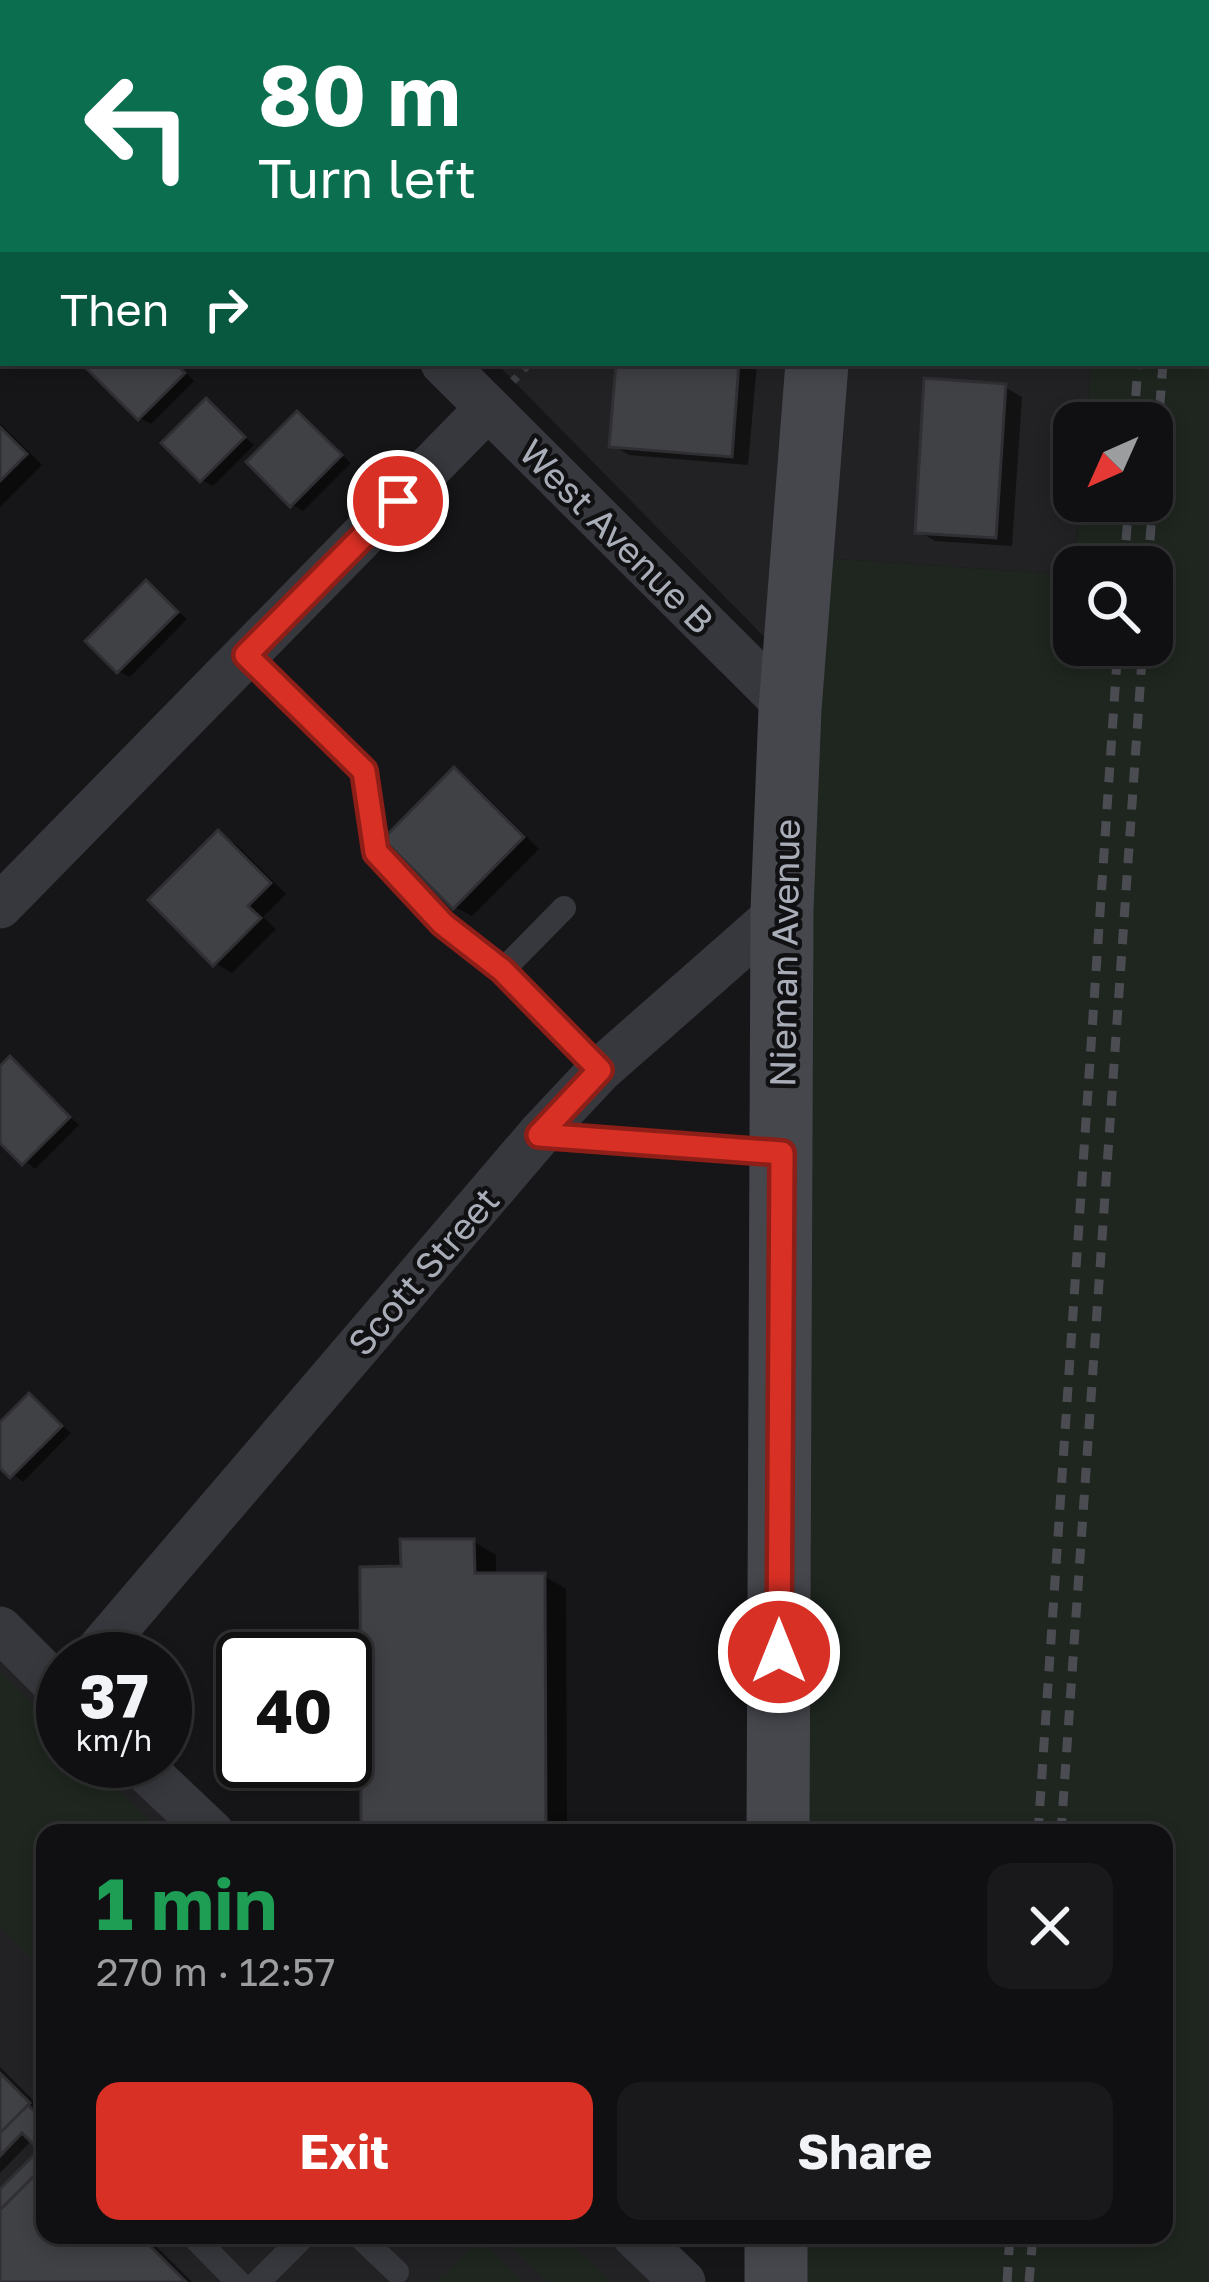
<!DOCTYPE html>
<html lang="en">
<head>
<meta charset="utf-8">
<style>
	body { margin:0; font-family:"Golos Text",sans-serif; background:#19191b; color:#f1f3f6; height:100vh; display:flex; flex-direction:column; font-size:45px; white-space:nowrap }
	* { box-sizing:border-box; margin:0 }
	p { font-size:39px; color:#9c9d9f }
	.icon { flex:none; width:66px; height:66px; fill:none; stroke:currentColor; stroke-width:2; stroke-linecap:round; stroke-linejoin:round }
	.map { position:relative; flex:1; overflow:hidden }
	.details { position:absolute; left:36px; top:1824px; width:1137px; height:420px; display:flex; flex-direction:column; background:#101012; border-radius:24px; box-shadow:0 6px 18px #0003,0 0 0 3px #303032 }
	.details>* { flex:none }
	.top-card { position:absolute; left:0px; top:0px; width:1209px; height:366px; box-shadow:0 6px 18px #0003,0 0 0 3px #303032; background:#0b6e4f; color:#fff; overflow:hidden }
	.needle { width:78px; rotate:225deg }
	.fabs { position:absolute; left:1053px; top:402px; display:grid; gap:24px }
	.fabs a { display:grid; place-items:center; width:120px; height:120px; border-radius:24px; background:#101012; box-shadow:0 6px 18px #0003,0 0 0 3px #303032; font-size:60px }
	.speed { position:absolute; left:36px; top:1632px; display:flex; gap:24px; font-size:60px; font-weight:700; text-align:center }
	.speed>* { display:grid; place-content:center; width:156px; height:156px; border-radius:50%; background:#101012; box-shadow:0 6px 18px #0003,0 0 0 3px #303032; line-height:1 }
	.speed small { font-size:30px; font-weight:400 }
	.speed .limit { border:6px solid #111; border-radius:18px; background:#fff; color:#111 }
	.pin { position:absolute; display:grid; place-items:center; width:102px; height:102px; color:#fff; margin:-51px; border:6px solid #fff; border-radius:50%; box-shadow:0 3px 12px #0007 }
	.me { position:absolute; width:132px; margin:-66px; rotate:0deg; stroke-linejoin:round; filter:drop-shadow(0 0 9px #0008) }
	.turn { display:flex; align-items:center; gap:42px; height:252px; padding:0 60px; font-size:54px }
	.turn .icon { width:156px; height:156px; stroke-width:2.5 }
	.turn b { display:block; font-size:84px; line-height:102px }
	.then { display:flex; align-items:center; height:114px; padding:0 60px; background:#0003; gap:24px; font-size:45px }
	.round { display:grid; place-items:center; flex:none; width:126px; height:126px; border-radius:24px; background:#19191b }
	.headline { display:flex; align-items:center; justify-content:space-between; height:204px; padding:0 60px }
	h1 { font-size:72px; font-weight:700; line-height:90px; color:#1e9e55 }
	.cta { display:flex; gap:24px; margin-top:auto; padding:24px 60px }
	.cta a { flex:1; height:138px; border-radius:24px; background:#d93025; color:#fff; font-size:48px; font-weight:700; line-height:138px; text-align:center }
	.cta a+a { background:#19191b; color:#f1f3f6 }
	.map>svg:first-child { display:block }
</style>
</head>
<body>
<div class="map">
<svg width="1209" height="2282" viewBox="0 0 1209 2282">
	<rect width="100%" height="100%" fill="#161618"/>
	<!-- built -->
	<path fill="#222225" d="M295,0h527l-530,3z
		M865,0h244l-244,3z
		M496,363h299l-21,284z
		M838,363h253l-4,60h-13v78h6l-6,74 -250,-17z
		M0,1618l63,61v82h84l74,72h-176v402h590l48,47h-683z"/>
	<!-- green -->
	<path fill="#1e261f" d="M1109,0h100v2282h-411v-47h366v-402h-364l4,-916 20,-359 250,17v70h78v-78h-77l5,-66h72v-78h-65l4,-60h115v-360z
		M0,1671l63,63v27h27l72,72h-117v138l-45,-45z
		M499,2235h62l51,47h-65z
		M481,2240l43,42h-90z"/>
	<!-- shadow -->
	<path fill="#0007" d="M578,0h217l3,3h-223z
		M0,52l3,3 -3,86z
		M87,363h90l17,18 -43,43 -11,-6z
		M619,363h138l-9,102 -119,-10 -17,-10z
		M918,363h93v2l-91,-1z
		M1005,387l17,10 -10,149 -77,-5 -17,-10z
		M207,402l47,43 -41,41 -11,-6z
		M298,415l53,48 -48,48 -11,-7z
		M0,423l42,42 -42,42z
		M147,584l40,35 -57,58 -12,-6z
		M454,771l17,10 68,68 -67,67 -17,-9z
		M219,834l17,10 50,50 -23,23 13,12 -44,44 -17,-10z
		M10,1060l69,65 -44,44 -35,-30v-68z
		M30,1396l41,37 -48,49 -23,-18v-38z
		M474,1542l22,13v21h48l22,13 1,244h-203l40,-264z
		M0,2067l45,45v123h100l47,47h-192v-89l43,-43 -10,-11 -33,34z"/>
	<!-- building -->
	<path fill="#404145" stroke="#303034" stroke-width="3" d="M574,0h214l-217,3z
		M0,56l3,3 -3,55z
		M175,363l10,10 -47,47 -56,-56z
		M616,363h123l-7,94 -123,-10z
		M924,378l82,6 -10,154 -81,-5z
		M206,398l39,39 -45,45 -39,-39z
		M297,411l45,44 -52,52 -44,-45z
		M0,427l27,27 -27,27z
		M146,580l32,32 -61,61 -32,-32z
		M454,767l70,70 -71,72 -70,-70z
		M218,830l53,53 -23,23 13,12 -48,48 -65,-66z
		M10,1056l60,61 -48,48 -22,-22v-77z
		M29,1393l33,33 -52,52 -10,-10v-46z
		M400,1539h74l1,34h70l1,260h-185l-1,-266 41,-1z
		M0,2073l30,30 -30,30z
		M28,2105l17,17v34l-23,-23 -22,23v-23z
		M39,2150l6,6v9l-45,45v-21z
		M45,2165v70h94l47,47h-186v-72z"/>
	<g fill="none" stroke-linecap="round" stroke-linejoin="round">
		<!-- path -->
		<path stroke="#3d3f44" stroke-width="8" stroke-dasharray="6 9" stroke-linecap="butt" d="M513,381l17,-18"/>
		<!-- lane -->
		<path stroke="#37383d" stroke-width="24" d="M246,655l118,116 12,81 67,72 59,47
			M564,908l-62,63 98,99
			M539,1135l243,18
			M192,2235l46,47
			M358,2235l39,37
			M258,2282l47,-47"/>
		<!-- street -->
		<path stroke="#37383d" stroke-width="45" d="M81,0l3,3
			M221,3l3,-3
			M0,224l3,-3
			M443,363l347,346
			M0,906l488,-498
			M0,1629l63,63
			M91,1659l448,-524 61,-65 182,-160
			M136,1761l76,72
			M634,2235l49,47"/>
		<!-- secondary -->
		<path stroke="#45474d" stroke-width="63" d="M843,3v-3
			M778,1833l4,-923 8,-201 27,-346
			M776,2282v-47"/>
		<!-- rail -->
		<path stroke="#4a4c52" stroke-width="9" stroke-dasharray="15 12" stroke-linecap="butt" d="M1163,3v-3
			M1188,3v-3
			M1134,423l4,-60
			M1124,567l5,-66
			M1148,567l15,-204
			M1038,1833l80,-1188
			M1061,1833l82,-1188
			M1007,2282l3,-47
			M1029,2282l4,-47"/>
	</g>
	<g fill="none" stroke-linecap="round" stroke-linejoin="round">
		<!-- route casing -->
		<g stroke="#8d1f18" stroke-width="30">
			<path id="route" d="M398,501l-152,154 118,116 12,81 67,72 59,46 98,100 -61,65 243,18 -3,499"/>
		</g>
		<!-- route -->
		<use href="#route" stroke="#d93025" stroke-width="21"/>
	</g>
	<g text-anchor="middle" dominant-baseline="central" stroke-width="9" stroke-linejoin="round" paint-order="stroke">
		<!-- street labels -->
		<g font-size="36" fill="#a8adb8" stroke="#111113">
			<text transform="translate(617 536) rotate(45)">West Avenue B</text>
			<text transform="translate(784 953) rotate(-89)">Nieman Avenue</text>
			<text transform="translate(423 1271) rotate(-49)">Scott Street</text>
		</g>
	</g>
</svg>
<div class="fabs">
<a><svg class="needle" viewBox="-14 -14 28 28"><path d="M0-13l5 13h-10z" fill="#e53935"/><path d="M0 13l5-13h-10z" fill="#9c9d9f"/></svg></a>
<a><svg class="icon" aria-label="search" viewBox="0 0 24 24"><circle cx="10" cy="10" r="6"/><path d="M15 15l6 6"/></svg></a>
</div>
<div class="speed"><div>37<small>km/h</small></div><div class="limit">40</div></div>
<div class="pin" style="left:398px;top:501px;background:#d93025"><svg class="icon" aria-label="arrive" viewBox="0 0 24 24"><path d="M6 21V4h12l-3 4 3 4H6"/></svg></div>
<svg class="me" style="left:779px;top:1652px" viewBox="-20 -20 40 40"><circle r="17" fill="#d93025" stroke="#fff" stroke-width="3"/><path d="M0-11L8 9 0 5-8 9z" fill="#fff"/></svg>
<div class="top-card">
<div class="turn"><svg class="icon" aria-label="left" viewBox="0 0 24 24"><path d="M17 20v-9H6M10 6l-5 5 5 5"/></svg><div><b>80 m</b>Turn left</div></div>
<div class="then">Then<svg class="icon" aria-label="right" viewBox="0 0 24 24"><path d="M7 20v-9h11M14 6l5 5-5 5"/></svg></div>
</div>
<section class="details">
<div class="headline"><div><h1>1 min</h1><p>270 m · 12:57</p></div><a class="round"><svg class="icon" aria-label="close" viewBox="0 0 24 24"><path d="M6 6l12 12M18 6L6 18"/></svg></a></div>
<div class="cta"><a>Exit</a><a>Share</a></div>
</section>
</div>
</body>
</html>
